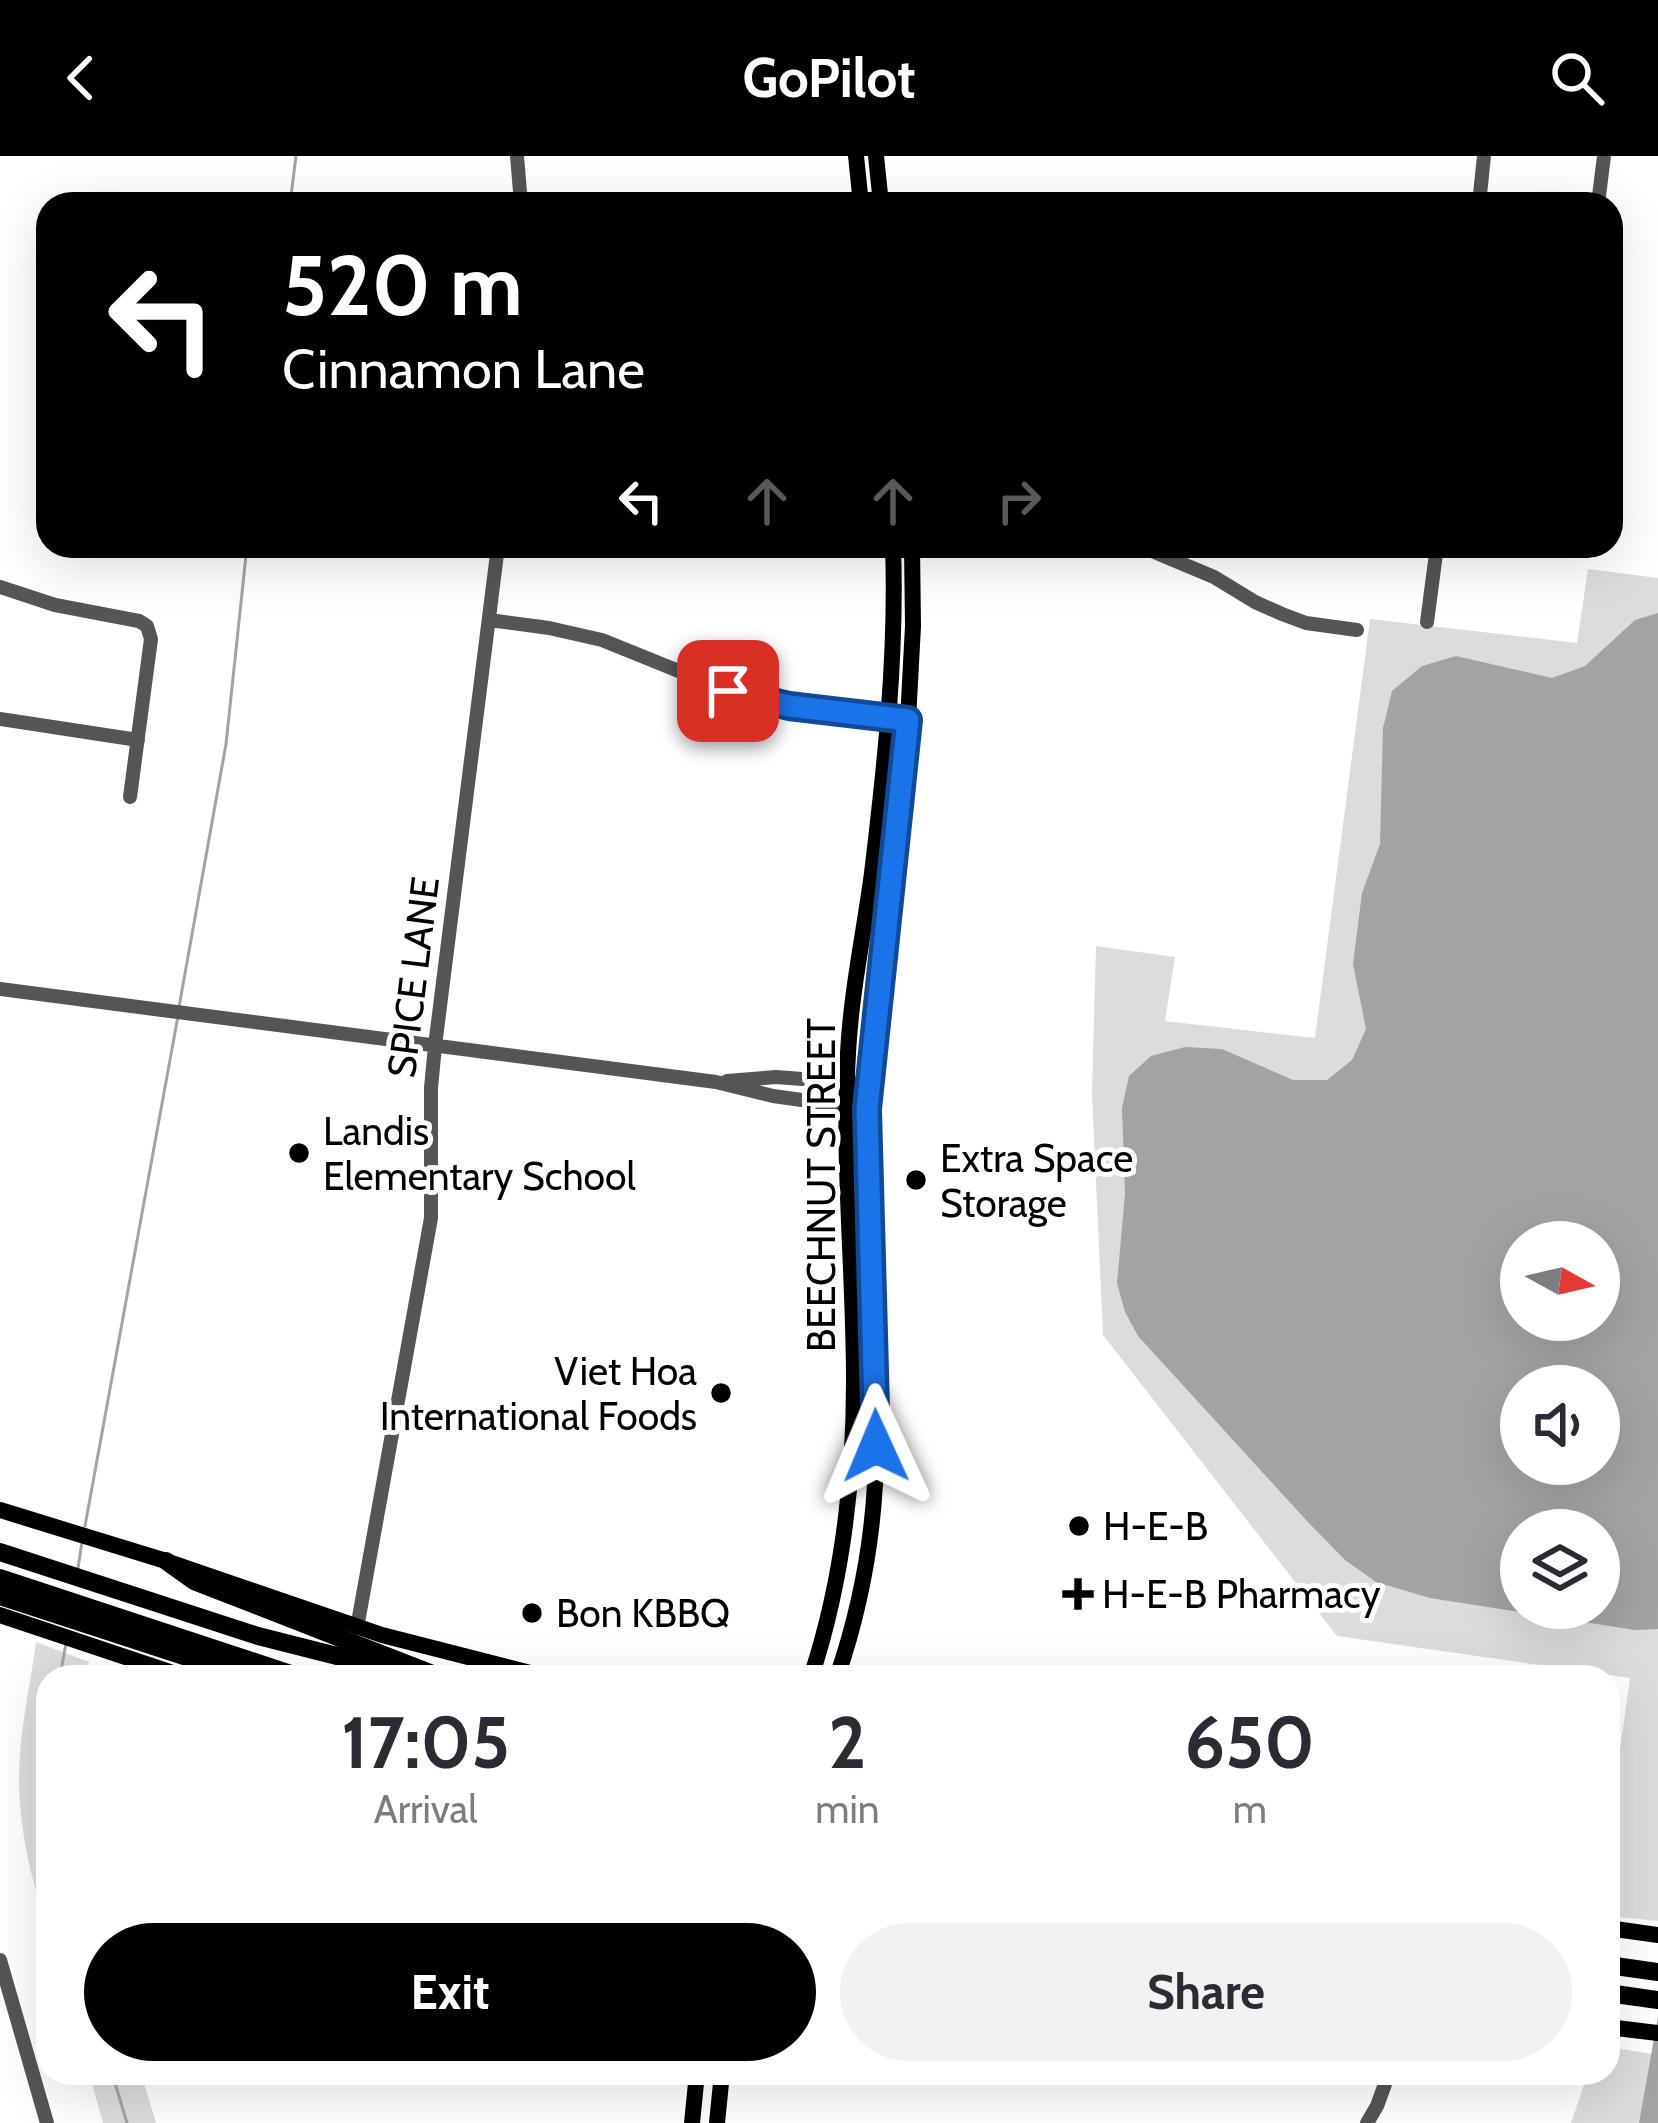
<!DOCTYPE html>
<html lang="en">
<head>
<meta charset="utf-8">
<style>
	body { margin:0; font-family:Cabin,sans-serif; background:#f2f2f3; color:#2b2b33; height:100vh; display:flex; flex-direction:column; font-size:45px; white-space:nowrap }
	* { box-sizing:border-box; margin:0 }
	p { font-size:39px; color:#7c7c81 }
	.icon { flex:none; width:66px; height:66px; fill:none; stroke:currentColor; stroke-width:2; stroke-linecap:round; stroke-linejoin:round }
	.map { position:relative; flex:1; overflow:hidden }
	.drawer { position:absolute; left:36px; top:1509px; width:1584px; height:420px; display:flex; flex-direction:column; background:#fff; border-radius:36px; box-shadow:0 12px 48px #0002 }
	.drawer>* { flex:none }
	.top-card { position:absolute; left:36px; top:36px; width:1587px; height:366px; border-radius:36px; box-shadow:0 12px 48px #0002; background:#000; color:#fff; overflow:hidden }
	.needle { width:78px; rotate:98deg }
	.fabs { position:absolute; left:1500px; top:1065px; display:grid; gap:24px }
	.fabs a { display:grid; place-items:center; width:120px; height:120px; border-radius:50%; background:#fff; box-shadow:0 12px 48px #0002; font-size:60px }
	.pin { position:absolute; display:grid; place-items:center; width:102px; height:102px; color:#fff; margin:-51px; border-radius:24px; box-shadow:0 6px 18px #0006 }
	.me { position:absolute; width:132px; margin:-66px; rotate:359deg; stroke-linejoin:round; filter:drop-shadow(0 0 9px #0008) }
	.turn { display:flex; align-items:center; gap:42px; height:252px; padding:0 48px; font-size:54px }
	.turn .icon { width:156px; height:156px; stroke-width:2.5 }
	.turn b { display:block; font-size:84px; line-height:102px }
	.lanes { display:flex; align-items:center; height:114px; padding:0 48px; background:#0003; justify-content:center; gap:60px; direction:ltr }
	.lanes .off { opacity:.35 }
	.eta { display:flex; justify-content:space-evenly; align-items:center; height:204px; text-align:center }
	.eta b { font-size:72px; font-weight:700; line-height:84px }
	.action { display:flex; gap:24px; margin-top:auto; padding:24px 48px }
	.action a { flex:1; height:138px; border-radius:72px; background:#000; color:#fff; font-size:48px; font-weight:700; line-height:138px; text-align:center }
	.action a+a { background:#f2f2f3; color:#2b2b33 }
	header { display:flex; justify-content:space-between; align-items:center; height:156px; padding:0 48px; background:#000; color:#fff; font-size:54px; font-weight:700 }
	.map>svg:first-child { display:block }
</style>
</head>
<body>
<header><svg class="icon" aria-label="back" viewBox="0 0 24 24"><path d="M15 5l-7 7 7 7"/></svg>GoPilot<svg class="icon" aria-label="search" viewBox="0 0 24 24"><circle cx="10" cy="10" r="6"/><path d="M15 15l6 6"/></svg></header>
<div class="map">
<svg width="1658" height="1967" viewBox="0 0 1658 1967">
	<rect width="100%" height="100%" fill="#fff"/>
	<!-- green -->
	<path fill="#dcdcdc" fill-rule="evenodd" d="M1588,413l70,9v1343l-50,-5v-80l22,-158 -293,-42 -234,-301 -11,-241 4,-148 79,11 -10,64 150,17 55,-419 207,24zM1521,1086h78v78h-78zM1521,1230h78v78h-78zM1521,1374h78v78h-78z
		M36,1486l53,20 -3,15h-38v256c-13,-43 -25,-85 -28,-130 -5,-52 9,-109 16,-161z
		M1608,1891l50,8v68h-87l17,-50h20z
		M89,1917h52l15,50h-53z"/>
	<!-- water -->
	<path fill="#a3a3a3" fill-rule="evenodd" d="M1658,457v1016l-23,1 -205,-32 -54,-16 -31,-22 -39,-40 -168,-184 -13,-24 -8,-29 8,-89 -3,-86 7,-32 22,-20 34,-9 37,2 71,31h34l25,-20 14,-31 -13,-65 9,-71 18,-49 3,-116 9,-37 30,-25 34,-10 96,22 33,-12 50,-46zM1521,1086h78v78h-78zM1521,1230h78v78h-78zM1599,1374v78h-78v-78z
		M1658,1860v107h-19z"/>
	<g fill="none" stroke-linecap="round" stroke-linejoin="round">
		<!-- stream -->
		<path stroke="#a3a3a3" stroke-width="3" d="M290,48l6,-48
			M179,851l47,-263 21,-198
			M85,1370l93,-510
			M78,1412l4,-26
			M60,1521l6,-34
			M48,1589l-6,44 6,43
			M112,1917l15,50"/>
		<!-- minor -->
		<path stroke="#555" stroke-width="14" d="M517,0l4,48
			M1479,48l5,-48
			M1598,48l6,-48
			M1140,390l74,31 41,25 27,12 24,9 51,7
			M0,431l55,18 84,16 8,5 4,13 -21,158
			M489,464l60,8 53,12 136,55 51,11 106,13
			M1427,466l10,-76
			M0,563l138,21
			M0,833l716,93 57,14 94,13
			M727,925l49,-4 92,7
			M357,1472l74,-410v-130l4,-42 63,-500
			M0,1804l47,163
			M1367,1967l10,-17 12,-33"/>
		<!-- major -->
		<path stroke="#000" stroke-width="16" d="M856,0l5,48
			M876,0l5,48
			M0,1354l166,51 216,74 164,42
			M0,1459l185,62
			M811,1521c31,-94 43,-197 43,-296 0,-109 -12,-219 -6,-328 3,-60 16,-120 24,-180 13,-108 25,-218 21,-327
			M837,1521c26,-76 39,-151 39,-231l-9,-337 41,-389 5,-94 -1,-80
			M1608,1772l50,7
			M1608,1871l50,6
			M692,1967l5,-50
			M717,1967l5,-50"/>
		<!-- highway -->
		<path stroke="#000" stroke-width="18" d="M0,1396l258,84 79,20 63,21
			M166,1405l28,20 246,96
			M0,1422l300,99
			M0,1440l248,81
			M1608,1809l50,7
			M1608,1837l50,7"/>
	</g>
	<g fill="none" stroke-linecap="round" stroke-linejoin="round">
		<!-- route casing -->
		<g stroke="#114b97" stroke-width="30">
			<path id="route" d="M728,535l61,15 119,14 -41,389 9,337"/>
		</g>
		<!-- route -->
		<use href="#route" stroke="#1a73e8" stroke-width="21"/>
	</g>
	<!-- markers -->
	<g fill="#000" stroke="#fff" stroke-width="4.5">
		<circle cx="299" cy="997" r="12"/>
		<circle cx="916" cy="1024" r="12"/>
		<circle cx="721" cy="1237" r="12"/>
		<circle cx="1079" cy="1370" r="12"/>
		<path d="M1072 1420h12v12h12v12h-12v12h-12v-12h-12v-12h12z"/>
		<circle cx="532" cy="1457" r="12"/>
	</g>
	<g text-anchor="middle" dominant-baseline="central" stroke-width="10" stroke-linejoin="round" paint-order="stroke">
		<!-- street labels -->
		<g font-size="39" fill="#000" stroke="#fff">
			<text transform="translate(413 821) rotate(-83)">SPICE LANE</text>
			<text transform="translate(821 1029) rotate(-90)">BEECHNUT STREET</text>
		</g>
		<!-- poi labels -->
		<g font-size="39" fill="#000" stroke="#fff" text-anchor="start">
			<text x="323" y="975">Landis<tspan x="323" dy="45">Elementary School</tspan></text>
			<text x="940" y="1002">Extra Space<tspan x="940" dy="45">Storage</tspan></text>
			<text x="697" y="1215" text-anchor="end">Viet Hoa<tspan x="697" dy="45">International Foods</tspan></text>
			<text x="1103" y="1370">H-E-B</text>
			<text x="1102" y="1438">H-E-B Pharmacy</text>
			<text x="556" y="1457">Bon KBBQ</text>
		</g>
	</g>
</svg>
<div class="fabs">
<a><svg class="needle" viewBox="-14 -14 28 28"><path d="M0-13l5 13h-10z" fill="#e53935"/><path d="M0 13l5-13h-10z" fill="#7c7c81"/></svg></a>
<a><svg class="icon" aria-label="sound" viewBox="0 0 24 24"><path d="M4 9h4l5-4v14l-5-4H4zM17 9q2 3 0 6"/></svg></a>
<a><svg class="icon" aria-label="layers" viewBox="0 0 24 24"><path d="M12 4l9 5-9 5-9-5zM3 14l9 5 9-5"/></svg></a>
</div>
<div class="pin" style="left:728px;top:535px;background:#d93025"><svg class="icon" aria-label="arrive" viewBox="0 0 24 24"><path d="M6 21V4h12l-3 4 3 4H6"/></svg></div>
<svg class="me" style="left:876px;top:1290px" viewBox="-20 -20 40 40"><path d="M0-17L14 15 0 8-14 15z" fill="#1a73e8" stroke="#fff" stroke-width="4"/></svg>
<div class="top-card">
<div class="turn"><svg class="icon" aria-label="left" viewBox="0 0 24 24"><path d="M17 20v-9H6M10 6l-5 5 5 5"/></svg><div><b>520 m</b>Cinnamon Lane</div></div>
<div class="lanes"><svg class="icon" aria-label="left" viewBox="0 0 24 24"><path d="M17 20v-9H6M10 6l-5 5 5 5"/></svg><svg class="icon off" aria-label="ahead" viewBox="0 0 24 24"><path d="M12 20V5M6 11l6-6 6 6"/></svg><svg class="icon off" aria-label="ahead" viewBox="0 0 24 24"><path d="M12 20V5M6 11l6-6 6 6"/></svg><svg class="icon off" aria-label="right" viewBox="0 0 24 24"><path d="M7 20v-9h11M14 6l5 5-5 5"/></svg></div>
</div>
<section class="drawer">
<div class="eta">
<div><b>17:05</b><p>Arrival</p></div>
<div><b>2</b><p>min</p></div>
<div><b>650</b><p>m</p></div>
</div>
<div class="action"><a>Exit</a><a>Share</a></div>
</section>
</div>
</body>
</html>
